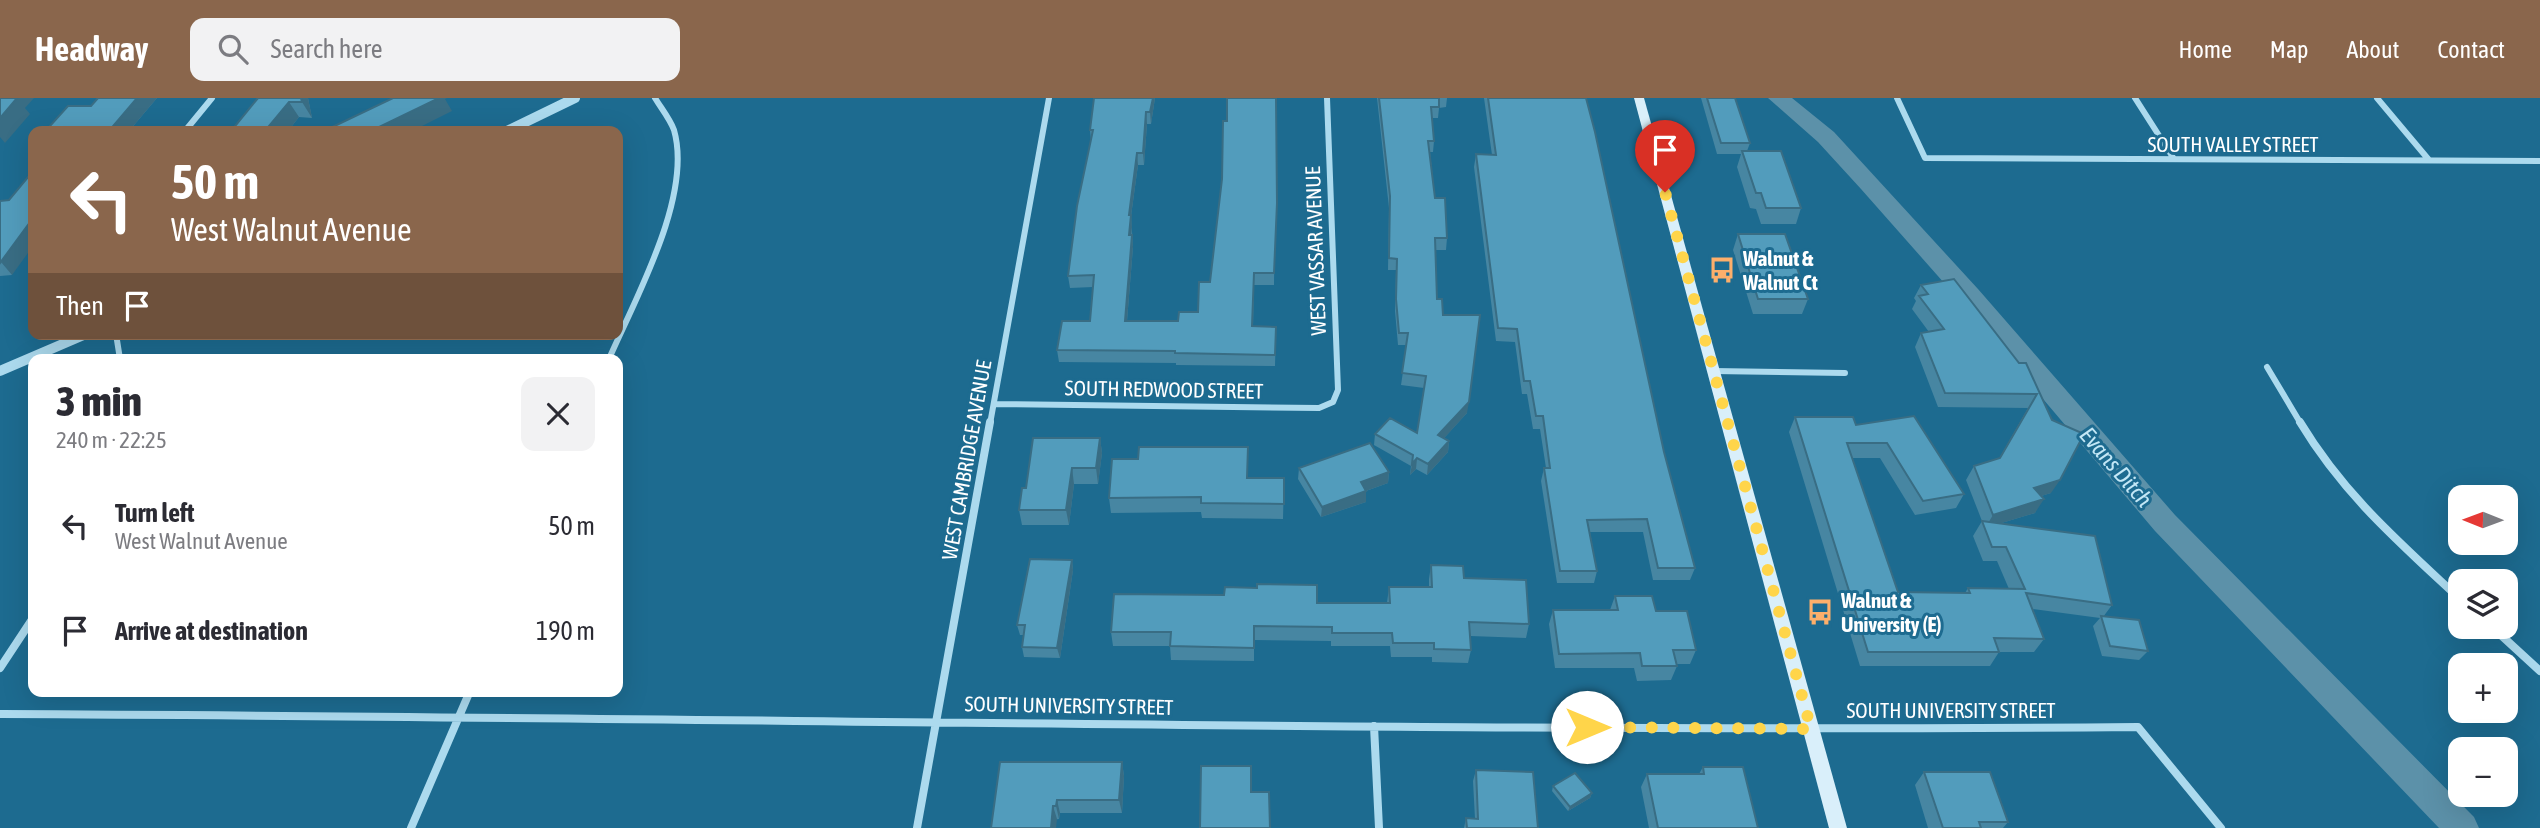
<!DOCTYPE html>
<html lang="en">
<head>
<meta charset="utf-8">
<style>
	body { margin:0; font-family:"Asap Condensed",sans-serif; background:#f2f2f3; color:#2b2b33; height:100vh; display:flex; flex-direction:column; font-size:26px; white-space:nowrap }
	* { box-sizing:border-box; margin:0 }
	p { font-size:23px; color:#7c7c81 }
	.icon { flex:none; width:38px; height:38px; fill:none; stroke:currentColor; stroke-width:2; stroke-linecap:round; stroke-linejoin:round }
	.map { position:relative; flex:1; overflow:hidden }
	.details { position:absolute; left:28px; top:256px; width:595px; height:343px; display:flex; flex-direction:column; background:#fff; border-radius:14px; box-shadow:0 7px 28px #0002 }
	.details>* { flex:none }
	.banner { position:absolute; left:28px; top:28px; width:595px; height:214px; border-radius:14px; box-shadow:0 7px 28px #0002; background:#8a664c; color:#fff; overflow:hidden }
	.needle { width:46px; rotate:271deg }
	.buttons { position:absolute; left:2448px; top:387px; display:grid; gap:14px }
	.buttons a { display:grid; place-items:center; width:70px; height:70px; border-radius:14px; background:#fff; box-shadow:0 7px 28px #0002; font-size:35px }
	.pin { position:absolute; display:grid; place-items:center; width:60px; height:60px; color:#fff; margin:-72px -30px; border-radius:50% 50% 50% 0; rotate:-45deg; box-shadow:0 0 7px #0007 }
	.pin .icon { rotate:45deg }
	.me { position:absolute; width:77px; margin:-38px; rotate:90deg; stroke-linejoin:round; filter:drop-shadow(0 0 5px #0008) }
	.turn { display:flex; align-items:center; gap:24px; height:147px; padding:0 28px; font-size:32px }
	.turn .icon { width:91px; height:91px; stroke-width:2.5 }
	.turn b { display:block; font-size:49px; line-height:60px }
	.then { display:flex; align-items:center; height:66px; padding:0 28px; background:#0003; gap:14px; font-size:26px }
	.round { display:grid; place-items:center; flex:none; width:74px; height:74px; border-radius:14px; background:#f2f2f3 }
	.overview { display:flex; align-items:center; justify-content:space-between; height:119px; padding:0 28px }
	h1 { font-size:42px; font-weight:800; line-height:52px }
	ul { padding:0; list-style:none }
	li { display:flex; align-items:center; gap:21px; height:105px; padding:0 28px }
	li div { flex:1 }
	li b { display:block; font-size:26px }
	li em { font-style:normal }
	header { display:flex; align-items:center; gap:42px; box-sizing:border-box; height:98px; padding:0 35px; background:#8a664c; color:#fff }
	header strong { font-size:33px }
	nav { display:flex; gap:38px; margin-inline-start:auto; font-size:24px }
	.search { width:490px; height:63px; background:#f2f2f3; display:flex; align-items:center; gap:18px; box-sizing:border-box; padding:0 24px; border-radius:14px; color:#7c7c81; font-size:26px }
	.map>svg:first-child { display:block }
</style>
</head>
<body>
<header>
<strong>Headway</strong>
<div class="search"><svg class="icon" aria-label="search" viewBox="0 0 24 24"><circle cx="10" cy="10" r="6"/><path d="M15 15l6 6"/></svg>Search here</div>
<nav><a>Home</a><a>Map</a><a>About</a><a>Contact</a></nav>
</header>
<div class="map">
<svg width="2540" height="730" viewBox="0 0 2540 730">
	<rect width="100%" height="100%" fill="#1d6b90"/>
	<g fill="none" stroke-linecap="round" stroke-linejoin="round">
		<!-- canal -->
		<path fill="#5c91a9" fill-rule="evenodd" d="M1768,0h24l42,34 144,157 197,226 299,302 5,11h-40l-284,-297 -195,-230 -99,-112 -43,-47z"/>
		<!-- minor-far1 -->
		<path stroke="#acdaee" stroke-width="6" d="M1897,0l28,60 615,3
			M2135,0l39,61
			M2377,0l52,62
			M185,33l27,-33
			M116,236l4,25
			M609,261c26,-60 84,-163 65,-229 -4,-11 -13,-22 -19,-32
			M2267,269l34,57
			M1713,273l132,2
			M994,306l325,4 14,-6 5,-12 -11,-292
			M990,326l59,-326"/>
		<!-- minor -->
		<path stroke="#acdaee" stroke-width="8" d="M2300,324c44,73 99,120 160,177
			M2491,528l49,45
			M0,570l33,-50
			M0,616c713,3 1425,19 2138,13l83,101
			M1374,628l5,102
			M411,730l59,-137
			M917,730l73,-406"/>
		<!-- tertiary -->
		<path stroke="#acdaee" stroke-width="10" d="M507,33l68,-33
			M0,273l86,-37"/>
		<!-- secondary -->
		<path fill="#d9effa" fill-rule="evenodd" d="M1634,0h10l203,730h-18z"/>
	</g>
	<!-- wall -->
	<path fill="#4786a2" d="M98,0h59l-28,33h-76l-4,-4 42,-21z
		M258,0h50l4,20 -13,-1 -11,14h-57z
		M1094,0h61l-4,26h-4l-3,41h-6l-7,51 2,31 -6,74h51l20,-9 12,-30 12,-103 5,-58 49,-23 -2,187h-20l-1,41 23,1 -1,39 -99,-1v-2l-117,-1 -2,-12 33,-29 3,-34 -23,1 -2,-12 23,-135 -1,-11z
		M1377,0h70l-1,9 -7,1 -1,10h-6l2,23 -1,11h-3l5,46 12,40 -1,12h-11l2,49 6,16 24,98 -23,25 5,3 -1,11 -21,23 -11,-6 -6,6 1,-9 -37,-21 1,-11 42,-1 7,-45 -23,-3 6,-40h-9l-3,-34 1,-41h-8l1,-62z
		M1484,0h102l78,354 31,116 -5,12h-37l-10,-48h-53l7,39 -3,12h-37l-16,-102 3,-13h2l-6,-39h-7l-6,-35h-5l-7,-52 -19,-1 -22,-174 2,-13 16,1z
		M1701,0h34l15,45 -3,8 54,57 -5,16h-35l-5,-15 -6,-1 -13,-41 4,-13h-24z
		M9,102l3,75 -12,1v-75z
		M1738,136l70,65 -6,15h-49l-20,-64z
		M1921,187l98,78 33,57 -1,73 -10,3 -6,17 -37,11 114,81 -9,12 45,34 -9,9 -37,-4 -9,-30 7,-8 -67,-9 11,30 -10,13h-35l-9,14h-130l-71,-234 6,-15 61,8 58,-9 50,78 -8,14 -41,7 -35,-57h-28l46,134 67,1 3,-5 41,1 -12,-28h-14l-10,-25 9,-15 -16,-41 8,-14 25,-7 29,-51 -90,-1 -23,-60 6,-14 8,-1 -17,-23 4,-8 -2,-3z
		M1100,340l2,15 -4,31h-24l-5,41h-47l-3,-15 7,-22z
		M1299,370l90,4 -1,11 -22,8v11l-45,15 -23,-38z
		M1248,380h36l-1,41 -81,-1 -1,-6 -90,1 -2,-15z
		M1072,462l1,10 -13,88 -36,-1 -2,-10 2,-12h-4l-3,-10z
		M1431,467l33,13 65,46 -3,14 -56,-2 1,14 -3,13 -36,-1v-5h-41l-1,-11h-59v-5l-77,-1v21l-83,-1 -1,-14h-57l-2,-14 206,-29h70l2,-16h40v-8z
		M1615,498l81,54 -6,14h-14l1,2 -6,14 -34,1 -3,-13h-79l-6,-44 4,-14h57z
		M1122,664l2,14 -2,37h-62l-1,6 -68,9z
		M1703,669l55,61h-109l-8,-41 6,-13h52z
		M1476,672l62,58h-74l2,-10 9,1 -2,-38z
		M1924,674l84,50 -5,6h-75l-13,-43z
		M1553,688l39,7 -2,5 -22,13 -16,-20z"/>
	<!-- shaded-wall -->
	<path fill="#396d84" d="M8,0h26l-9,10 5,6 -25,29 -5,-6v-19z
		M137,0h20l-28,33h-20z
		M301,0h7l4,20 -10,-16z
		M439,0h8l-2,1 7,12 -40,20h-41z
		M1153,0h2l-4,26 -1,-12z
		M289,4l10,15 -11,14h-23z
		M1146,14l1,12 -3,41 -1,-12z
		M1137,55l1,12 -7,51 1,11 -2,20 -1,-32z
		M33,120v28l-21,29 -11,-13z
		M1132,137l1,12 -7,86 -1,-12z
		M1469,304l-2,11 -30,33 1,-11z
		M1100,340l2,15 -4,31 -2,-16z
		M1449,343l-1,11 -21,23 1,-11z
		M1417,360l-1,11 -6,6 2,-11z
		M1072,370l2,16 -5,41 -3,-15z
		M1389,374l-1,11 -28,10 1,-11z
		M2060,382l-9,13 -26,8 9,-13z
		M1366,393v11l-45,15 1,-10z
		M2044,401l-9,14 -50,15 8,-13z
		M1072,462l1,10 -13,88 -3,-10z
		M1122,664l2,14 -2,37 -3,-13z
		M1592,695l-2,5 -22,13 2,-4z
		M1057,702l3,13 -1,6 -3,-13z
		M1053,708l4,13 -1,9h-5z"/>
	<!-- building -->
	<path fill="#529cbc" stroke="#396d84" stroke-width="2" d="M0,0h17l-17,20z
		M98,0h39l-28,33h-32l3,-4h-31l19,-21h23z
		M258,0h43l1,4h-13l-24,29h-34z
		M393,0h46l-68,33h-47z
		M1094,0h59l-3,14h-4l-3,41h-6l-8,62h2l-2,20h3l-7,86h53l1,-9h19l1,-30h11l12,-103 1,-58h4v-23h49l1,105 -3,70h-20l-2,53 24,1 -1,28 -100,-2v-2l-118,-1 5,-29h28l4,-46 -26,1 9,-70 16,-76h-3z
		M1379,0h60v9h-8l3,34h-6l7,57h10l2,40h-12l2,61h5l1,16h37l-11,87 -31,33 11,6 -21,23 -11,-6 -5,6 1,-9 -38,-21 15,-16 27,15 9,-57 -24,-3 6,-40h-9l-3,-34 1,-40 -8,-1 1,-62z
		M1488,0h98l9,34 69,320 31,116h-37l-11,-49 -60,1 10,51h-37l-16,-103h6l-7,-52h-7l-6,-35h-6l-7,-52 -19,-1 -22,-174 20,1z
		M1707,0h28l15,45h-29z
		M1742,53h39l20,57h-35l-5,-15h-5z
		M33,73v47l-33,45v-62l9,-1z
		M1738,136h47l23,65h-50z
		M1954,181l65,84h7l26,57 32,14 -24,46 -26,8 10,11 -51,16 -19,-49 26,-8 37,-64 -92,-1 -24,-60 23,-4 -25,-33 9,-2 -7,-9z
		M1914,318l50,78 -41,7 -36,-58h-40l51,149 72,1 -2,-5 57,1 -19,-42h-14l-10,-26 113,15 17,69 -86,-12 18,46 -50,-1 5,14h-131l-73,-235h58l3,8z
		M1033,340h67l-4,30h-24l-6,42h-47l3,-22h4z
		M1370,345l19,29 -28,10 5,9 -44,16 -23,-39z
		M1139,349h109l-1,31h37v26l-83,-1v-6l-92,1 3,-39h26z
		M1030,461l42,1 -15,88 -35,-1 3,-22h-8z
		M1431,467l32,1 1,12 62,2 3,44 -60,-2 2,28 -37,-1v-6h-41l-1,-10h-60v-6l-78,-1v22l-84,-2 1,-14h-60l3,-38 110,1 1,-8 32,1v-4l60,1v18h73l-1,-16h43z
		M1615,498h37l4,15h31l9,39h-23l4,16h-35l-2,-13 -81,1 -6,-44h65z
		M2101,518l38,4 9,31 -38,-5z
		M1000,664h122l-3,38h-62l-1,6h-3l-2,22h-60z
		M1201,668h50v26h18l1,36h-70z
		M1703,669h40l15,61h-100l-11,-54h57z
		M1476,672l57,2 5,56h-71l-1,-10 12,1z
		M1924,674h66l18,50h-29l2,6h-38z
		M1575,675l17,20 -22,14 -17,-21z"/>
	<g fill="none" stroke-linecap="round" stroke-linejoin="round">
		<!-- route -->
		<path stroke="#ffd54a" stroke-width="12" stroke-dasharray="0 21.6" d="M1587,629l224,2 -146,-537"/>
	</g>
	<!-- icons -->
	<defs>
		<g id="bus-bare" transform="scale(2.1)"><path d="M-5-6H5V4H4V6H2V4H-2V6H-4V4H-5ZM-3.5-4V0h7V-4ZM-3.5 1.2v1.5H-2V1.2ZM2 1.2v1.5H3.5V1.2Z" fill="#fdaf6b" stroke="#1d6b90" stroke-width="2.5" paint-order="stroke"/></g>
	</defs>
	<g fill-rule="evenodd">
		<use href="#bus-bare" x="1722" y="172"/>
		<use href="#bus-bare" x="1820" y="514"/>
	</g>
	<g text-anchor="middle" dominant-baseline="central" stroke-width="6" stroke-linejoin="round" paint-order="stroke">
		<!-- street labels -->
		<g font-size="21" fill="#fff" stroke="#1d6b90">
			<text x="2233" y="46">SOUTH VALLEY STREET</text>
			<text transform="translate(1315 153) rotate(-92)">WEST VASSAR AVENUE</text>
			<text transform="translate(1164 291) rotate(1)">SOUTH REDWOOD STREET</text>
			<text transform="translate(966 362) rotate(-80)">WEST CAMBRIDGE AVENUE</text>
			<text transform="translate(1069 607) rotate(1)">SOUTH UNIVERSITY STREET</text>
			<text x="1951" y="612">SOUTH UNIVERSITY STREET</text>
		</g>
		<!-- poi labels -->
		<g font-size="21" font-weight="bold" fill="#fff" stroke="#1d6b90" text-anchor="start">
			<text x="1743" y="160">Walnut &amp;<tspan x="1743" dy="24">Walnut Ct</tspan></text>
			<text x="1841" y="502">Walnut &amp;<tspan x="1841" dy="24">University (E)</tspan></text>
		</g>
		<!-- water labels -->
		<g font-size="23" font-style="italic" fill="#c3e7f6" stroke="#1d6b90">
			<text transform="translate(2116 369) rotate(49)">Evans Ditch</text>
		</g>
	</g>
</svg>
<div class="buttons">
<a><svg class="needle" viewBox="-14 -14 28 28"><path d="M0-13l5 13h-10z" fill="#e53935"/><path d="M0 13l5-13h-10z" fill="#7c7c81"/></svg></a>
<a><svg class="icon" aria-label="layers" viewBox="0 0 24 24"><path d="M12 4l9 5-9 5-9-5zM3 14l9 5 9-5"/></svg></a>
<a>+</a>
<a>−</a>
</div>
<div class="pin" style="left:1665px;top:94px;background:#d93025"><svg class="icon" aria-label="arrive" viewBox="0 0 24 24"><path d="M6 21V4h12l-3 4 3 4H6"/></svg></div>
<svg class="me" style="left:1587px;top:629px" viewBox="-20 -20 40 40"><circle r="19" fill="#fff"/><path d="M0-13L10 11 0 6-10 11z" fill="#ffd54a"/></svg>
<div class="banner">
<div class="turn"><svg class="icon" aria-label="left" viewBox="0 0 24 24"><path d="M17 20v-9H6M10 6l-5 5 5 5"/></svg><div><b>50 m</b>West Walnut Avenue</div></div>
<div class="then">Then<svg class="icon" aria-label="arrive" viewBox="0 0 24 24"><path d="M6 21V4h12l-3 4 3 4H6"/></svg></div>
</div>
<section class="details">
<div class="overview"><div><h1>3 min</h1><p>240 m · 22:25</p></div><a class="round"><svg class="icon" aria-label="close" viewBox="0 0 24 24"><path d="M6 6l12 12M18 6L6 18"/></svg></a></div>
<ul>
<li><svg class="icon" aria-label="left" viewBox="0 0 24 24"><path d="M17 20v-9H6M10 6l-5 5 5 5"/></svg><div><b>Turn left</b><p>West Walnut Avenue</p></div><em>50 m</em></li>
<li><svg class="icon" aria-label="arrive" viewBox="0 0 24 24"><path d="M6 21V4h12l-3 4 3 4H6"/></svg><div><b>Arrive at destination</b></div><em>190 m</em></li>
</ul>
</section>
</div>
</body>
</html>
